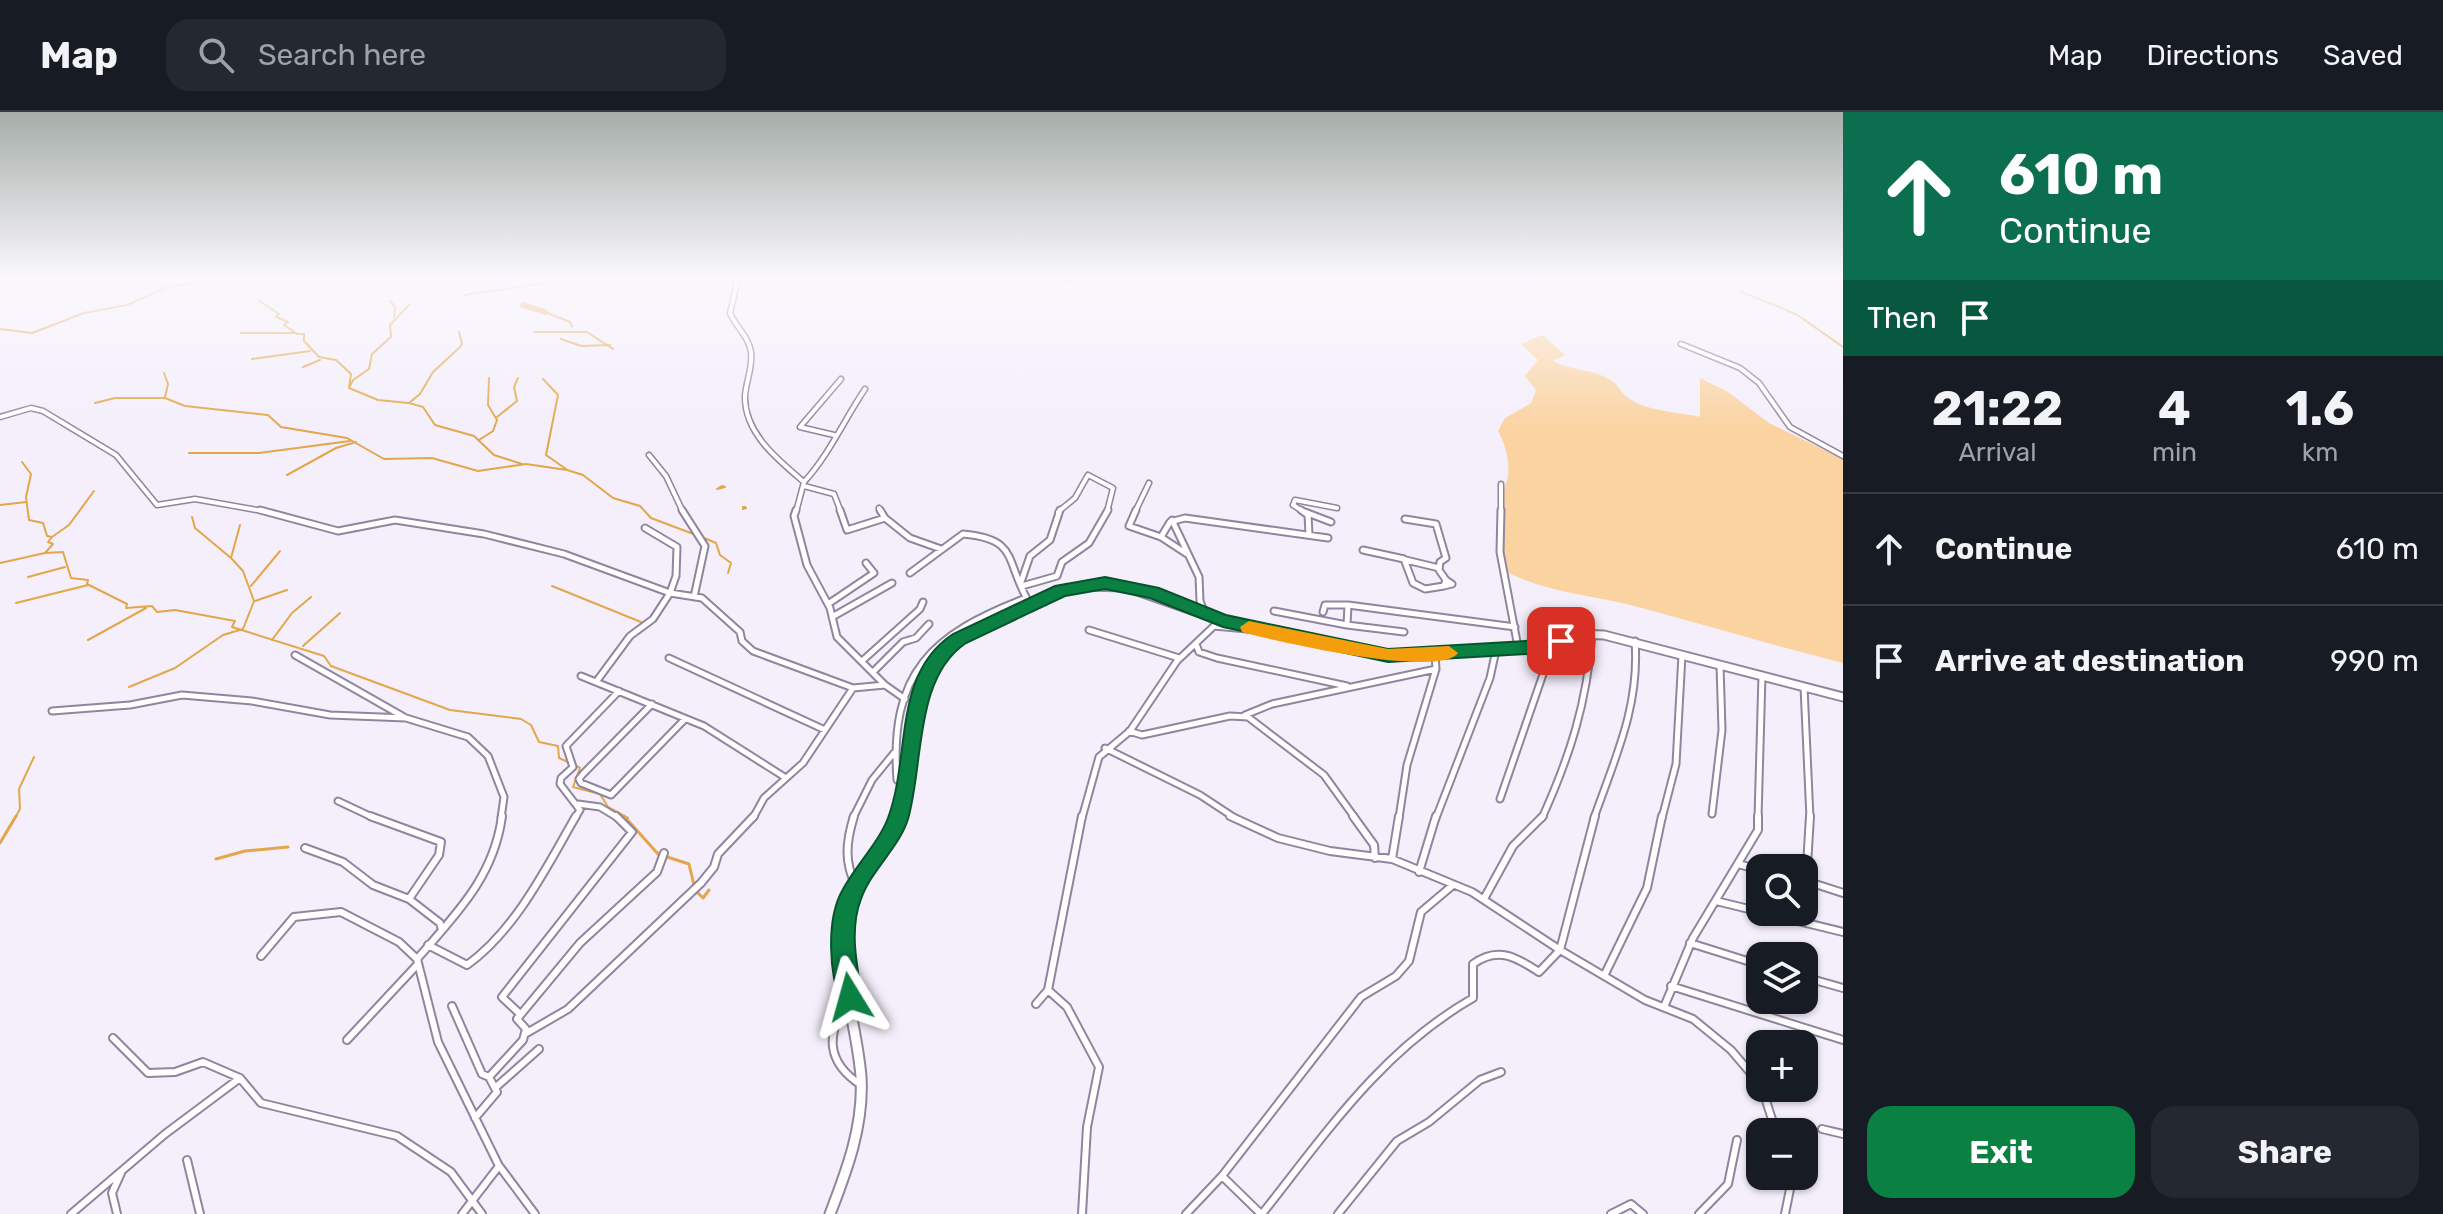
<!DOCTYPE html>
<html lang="en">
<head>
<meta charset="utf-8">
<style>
	body { margin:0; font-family:Rubik,sans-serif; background:#242831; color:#f1f3f6; height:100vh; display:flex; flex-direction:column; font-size:30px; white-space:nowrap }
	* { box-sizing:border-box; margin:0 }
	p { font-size:26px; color:#9ea1a6 }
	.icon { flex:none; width:44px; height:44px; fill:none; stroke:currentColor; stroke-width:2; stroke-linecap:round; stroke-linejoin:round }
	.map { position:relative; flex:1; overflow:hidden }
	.details { display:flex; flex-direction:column; background:#171b24; width:600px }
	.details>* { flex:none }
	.top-card { background:#0b6e4f; color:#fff; overflow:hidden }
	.tools { position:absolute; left:1746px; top:742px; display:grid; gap:16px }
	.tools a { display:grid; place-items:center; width:72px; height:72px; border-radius:16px; background:#171b24; box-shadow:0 2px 6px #0004; font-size:40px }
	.pin { position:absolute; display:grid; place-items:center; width:68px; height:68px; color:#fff; margin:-34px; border-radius:16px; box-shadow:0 4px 12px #0006 }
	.me { position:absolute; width:88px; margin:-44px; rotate:352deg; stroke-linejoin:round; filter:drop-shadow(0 0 6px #0008) }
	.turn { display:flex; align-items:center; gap:28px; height:168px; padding:0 24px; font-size:36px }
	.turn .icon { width:104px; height:104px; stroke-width:2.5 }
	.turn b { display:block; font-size:56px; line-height:68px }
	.then { display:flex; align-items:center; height:76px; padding:0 24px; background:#0003; gap:16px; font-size:30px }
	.eta { display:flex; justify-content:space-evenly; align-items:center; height:136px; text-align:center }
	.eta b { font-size:48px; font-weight:700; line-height:56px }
	.cta { display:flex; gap:16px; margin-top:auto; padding:16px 24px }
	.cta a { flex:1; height:92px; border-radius:24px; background:#0b8043; color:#fff; font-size:32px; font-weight:700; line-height:92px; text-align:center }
	.cta a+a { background:#242831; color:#f1f3f6 }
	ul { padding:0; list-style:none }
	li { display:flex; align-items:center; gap:24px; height:112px; padding:0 24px; border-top:2px solid #363941 }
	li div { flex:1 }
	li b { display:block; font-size:30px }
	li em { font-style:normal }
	header { display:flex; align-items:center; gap:48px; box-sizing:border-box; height:112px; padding:0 40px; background:#171b24; border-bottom:2px solid #363941 }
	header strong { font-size:38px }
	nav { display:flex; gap:44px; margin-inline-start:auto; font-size:28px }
	.search { width:560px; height:72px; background:#242831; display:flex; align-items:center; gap:20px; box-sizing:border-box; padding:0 28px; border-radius:24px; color:#9ea1a6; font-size:30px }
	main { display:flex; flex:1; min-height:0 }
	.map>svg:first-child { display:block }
</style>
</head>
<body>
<header>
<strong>Map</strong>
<div class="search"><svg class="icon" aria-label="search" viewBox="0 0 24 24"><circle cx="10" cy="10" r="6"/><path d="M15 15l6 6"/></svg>Search here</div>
<nav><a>Map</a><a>Directions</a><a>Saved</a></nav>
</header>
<main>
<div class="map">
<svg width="1843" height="1102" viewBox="0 0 1843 1102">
	<rect width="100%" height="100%" fill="#f4effb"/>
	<!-- green -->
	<path fill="#fad3a0" d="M1542,223l23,20 -12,6c18,10 40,8 58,19 7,4 10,13 17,18 19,13 49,14 72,19v-39l28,14 41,31 74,36v204c-68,-17 -134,-37 -201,-55 -45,-13 -93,-14 -135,-36l-4,-11 1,-73c9,-15 3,-42 -6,-57l7,-13 26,-15 5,-13 -11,-14 13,-16 -17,-16z"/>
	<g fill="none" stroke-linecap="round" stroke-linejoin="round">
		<!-- stream-far1 -->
		<path stroke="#e3a64b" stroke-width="2" d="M28,164l33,5 42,-5
			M592,164h13
			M606,164l44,6 55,-5
			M1739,179l57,23 47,33
			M465,183l73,-11 25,-8
			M258,188l21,14 -3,3 12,5 -4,3 13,9h7v7l15,16 17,3 15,14 -2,13
			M390,189l5,6 -1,10
			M545,200l25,10 2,5
			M0,217l32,4 52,-20 43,-8 41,-18 30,-5
			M459,220l3,12 -3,4 -26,24 -13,22 -11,9 14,4 12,18 39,11 20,19 28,9
			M534,220h53l26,17
			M241,221h53
			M561,227l20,7 29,-1
			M252,247l58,-8
			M303,255l17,-7
			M164,261l4,11 -3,13
			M543,267l15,16 -12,60 20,14
			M95,291l20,-5h50l20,8 83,9 13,12 66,11 37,21 48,-1 46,13 48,-7 41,6 16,5 30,23 27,8 11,12 45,17
			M408,291l-30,-3 -29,-12 4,-8 16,-11 3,-15 19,-17 -1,-12 20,-21
			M497,305l20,-16 -3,-14 4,-9
			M479,328l14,-9 4,-11 -9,-15 1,-27
			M189,341h70l91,-12
			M22,350l9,12 -5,23 3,23 14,3 4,13 5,1 -4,5 5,2 -8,9 18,-1 8,26 17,2 -1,4 40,20 -1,4 26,-2 5,6 18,-2 60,11 -3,6 92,29 7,10 119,44 71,9 10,6 8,17 19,4 1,12 9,4
			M287,363l49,-27 20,-6
			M722,374l3,1 -8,2z
			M0,393l26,-3
			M743,395h2l1,1 -3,1z
			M192,405l3,11 36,30
			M52,425l17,-12 25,-34
			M702,425l14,6 4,12 11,8 -3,10
			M0,451l45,-10
			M28,465l37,-10
			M251,474l29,-35
			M552,474l89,36
			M255,489l32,-11
			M16,491l72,-18
			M88,528l58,-32
			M272,528l20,-27 19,-16
			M303,534l37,-33
			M129,575l46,-19 48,-33 20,-6 11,-28 -11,-30 -12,-13 9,-33
			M574,652l6,4 -7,19 27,7 8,13 20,11
			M15,706l5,-9 -1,-20 15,-32"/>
		<!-- stream -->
		<path stroke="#e3a64b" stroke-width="3" d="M624,704l34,38 31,10 5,21
			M0,731l16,-27
			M216,747l29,-8 43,-4
			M696,779l7,7 6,-8"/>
		<!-- river -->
		<path stroke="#e3a64b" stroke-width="6" d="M1066,169l7,-5
			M523,193l22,7"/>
		<!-- street-far2 casing -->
		<g stroke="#90859f" stroke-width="7">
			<path id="street-far2" d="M730,164l7,7 -7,30c6,14 19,24 21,39 2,15 -5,29 -6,44 -1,37 33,64 59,86l-8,30
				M1681,232l59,24 19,15 31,44 53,29
				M0,305l31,-9 12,3 73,44 41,50 38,-6 73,13
				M834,323l-34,-8 41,-48
				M649,343l17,21 17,36
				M804,370c25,-27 40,-62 61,-93
				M804,374l30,8 7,18
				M1293,393l2,-5 42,8
				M1293,393l11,7
				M879,396l3,4
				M1058,400l17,-14 13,-23 25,13 -6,24
				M1135,400l14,-29
				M1501,400v-28"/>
		</g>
		<!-- street-far1 casing -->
		<g stroke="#90859f" stroke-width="9">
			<path id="street-far1" d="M260,398l78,21 57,-11 89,14 80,20 106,39 32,5 38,34 2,9 11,10 100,37
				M682,398l23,36 -11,51
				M796,398l-2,6 13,49 23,43 7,29 48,48 20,14
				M840,398l7,20 38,-12 -5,-8
				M1136,398l-7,16 32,11 26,17
				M1301,398l7,5 1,19
				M1501,398l-1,42 18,95
				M1305,400l26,10
				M885,406l25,20 31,11
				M1405,407l31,5 10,34 -6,4 -1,8 7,10
				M1172,408l27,57 1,24 5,13
				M1161,425l9,-15 15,-4 143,20
				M1363,438l41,9 9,24 12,6 19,-3
				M1406,448l33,8
				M910,461l53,-39c55,5 42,25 64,65
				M1446,468l6,4 -8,2z
				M1021,470l9,-26 20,-16 10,-30
				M1022,474l35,-10 5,-14 27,-19 19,-33
				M828,492l46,-31 -8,-10
				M1274,499l73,14
				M1323,500l2,-7h23
				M832,505l60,-34
				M1089,518l90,28
				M1404,520l-57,-7 1,-20 167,22
				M1196,532l3,8 18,6 130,28
				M295,543l109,62
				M669,546l156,72
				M862,549l58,-52 3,-7
				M874,559l29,-29 13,-4 13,-14
				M581,564l123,50 82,52
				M596,570l34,-46 23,-17 17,-26 6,-17 1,-29 -32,-19
				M1804,575l6,131
				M652,592l-69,70 -4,5 2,4 30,12 74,-76
				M52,599l78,-6 52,-10 70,6 78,14 76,3 62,19 20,19 16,41 -3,21
				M1245,603l27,-11 164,-35 -1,-15
				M1129,619l13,4 88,-19 18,1 76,58 31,43
				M1105,636l95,47 35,23
				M904,672l-7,-4c-8,-108 35,-146 129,-182
				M1500,687l50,-145 -5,-6
				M338,689l36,17
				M578,692l22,3 18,11
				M1712,702l10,-84 -2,-65
				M575,706l5,-8 -20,-26 1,-6 12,-11 -7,-21 53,-55
				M753,706l11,-20 39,-35 50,-75 32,-3
				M853,706l19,-38 22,-27
				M1082,706l17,-61 31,-26 47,-70 37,-35 44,4
				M1399,706l8,-53 29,-96
				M1436,706l54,-140 6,-28
				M1542,706c28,-62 45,-115 50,-183
				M1594,706c21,-60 46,-112 41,-177
				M1662,706l14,-54 6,-109
				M1758,706l4,-143"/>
		</g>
		<!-- street casing -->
		<g stroke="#90859f" stroke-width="10">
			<path id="street" d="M370,704l71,26 -2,13 -30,44 31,24 2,7
				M854,704c-8,26 -10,46 2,70
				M1230,704l48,22 52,13 62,8 80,33 88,58 35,-134
				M1353,704l21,29 1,13
				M305,736l38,14 30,23 36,14
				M1392,747l7,-43
				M1738,752l22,6
				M1419,760l17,-56
				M1806,769l37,12
				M1806,770l4,-66
				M1485,785l28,-51 30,-30
				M1716,789l127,31
				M1690,831l70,22
				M428,833l39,20c49,-35 80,-99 109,-149
				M261,844l33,-39 47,-5 58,30 18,17
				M1604,864l43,-88 15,-72
				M1804,865l39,11
				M1671,874l172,54
				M1048,878l19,17 32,60 -12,60 -5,87
				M847,889c-21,34 -21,61 14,84
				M1036,892l12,-14 34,-174
				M452,894l30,68 7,3
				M1664,895l29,-69 65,-108v-14
				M520,902l-18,-17 130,-165 -16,-16
				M525,922l43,-25 133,-126 13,-16 4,-13 36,-38
				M113,926l35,35 27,-1 28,-10 37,16 21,25 136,33 54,36 31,42
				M347,928l70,-75
				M495,976l44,-39
				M1762,976l14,44
				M475,1006l22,-26 -8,-15 34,-37 3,-11 -9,-10 63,-76 77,-71 7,-19
				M1822,1017l21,5
				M187,1048l13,54
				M500,1055l35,47
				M1222,1064l39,38
				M71,1102l94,-80 75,-56
				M117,1102l-5,-21 9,-20
				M462,1102l37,-48 -61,-124 -21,-83c39,-45 77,-82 85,-143
				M1186,1102l36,-38 139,-179 35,-21 13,-15 12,-49 32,-27
				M1262,1102c64,-81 120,-164 211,-216v-34c25,-18 43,-7 66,8l21,-22 85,50 48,19 38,31 29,34
				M1338,1102l59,-73 32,-19 51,-42 21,-8
				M1611,1102l20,-10 12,10
				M1699,1102l29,-30 9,-44
				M1785,1102l5,-25 -3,-13"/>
		</g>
		<!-- secondary-far1 casing -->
		<g stroke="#90859f" stroke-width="11">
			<path id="secondary-far1" d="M898,706l27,-144 19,-26 15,-10 102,-47 23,-5 42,1 100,35 162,34 157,-9 33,-13 26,1 239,62"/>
		</g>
		<!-- secondary casing -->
		<g stroke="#90859f" stroke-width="13">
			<path id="secondary" d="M830,1102c17,-44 34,-89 31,-137 -4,-53 -25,-105 -16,-158 6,-41 44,-65 53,-103"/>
		</g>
		<!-- street-far2 -->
		<use href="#street-far2" stroke="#fff" stroke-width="4"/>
		<!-- street-far1 -->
		<use href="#street-far1" stroke="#fff" stroke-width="5"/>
		<!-- street -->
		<use href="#street" stroke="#fff" stroke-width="6"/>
		<!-- secondary-far1 -->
		<use href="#secondary-far1" stroke="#fff" stroke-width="7"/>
		<!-- secondary -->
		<use href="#secondary" stroke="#fff" stroke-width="9"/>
	</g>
	<!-- sky -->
	<linearGradient id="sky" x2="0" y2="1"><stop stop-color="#a6aea9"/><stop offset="0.52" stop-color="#faf8fd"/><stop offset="1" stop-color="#faf8fd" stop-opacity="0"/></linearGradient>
	<rect width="1843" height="318" fill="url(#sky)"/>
	<!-- route -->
	<path fill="#0b8043" stroke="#07532c" stroke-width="2" d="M1105,465l54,11 67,27 162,34 155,-9 18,-6 9,7 -2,4 -23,8 -157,9 -165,-35 -73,-29 -45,-9 -40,7 -99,47c-52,35 -42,120 -58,176 -9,29 -37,51 -47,80 -12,31 -4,66 1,98l-4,8 -8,3 -8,-3c-13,-30 -16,-85 0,-114 13,-25 36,-47 46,-73 23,-61 4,-144 65,-184l102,-48z"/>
	<!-- slow -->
	<path fill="#f59e0b" d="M1249,509l139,28 61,-3 9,7c-18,26 -184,-12 -216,-21l-2,-5z"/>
</svg>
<div class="tools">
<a><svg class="icon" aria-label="search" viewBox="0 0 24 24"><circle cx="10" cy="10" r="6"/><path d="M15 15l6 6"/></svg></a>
<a><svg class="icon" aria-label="layers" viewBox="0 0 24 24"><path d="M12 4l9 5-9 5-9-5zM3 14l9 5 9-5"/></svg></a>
<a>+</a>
<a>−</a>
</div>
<div class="pin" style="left:1561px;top:529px;background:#d93025"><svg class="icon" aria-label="arrive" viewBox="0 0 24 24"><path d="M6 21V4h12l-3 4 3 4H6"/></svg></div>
<svg class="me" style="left:850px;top:885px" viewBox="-20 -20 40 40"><path d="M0-17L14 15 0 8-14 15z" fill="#0b8043" stroke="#fff" stroke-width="4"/></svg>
</div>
<section class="details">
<div class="top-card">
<div class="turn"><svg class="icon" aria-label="ahead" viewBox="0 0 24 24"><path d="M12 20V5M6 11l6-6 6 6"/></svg><div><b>610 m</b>Continue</div></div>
<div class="then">Then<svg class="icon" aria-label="arrive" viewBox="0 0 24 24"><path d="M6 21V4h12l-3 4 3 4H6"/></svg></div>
</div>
<div class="eta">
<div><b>21:22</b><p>Arrival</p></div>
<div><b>4</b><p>min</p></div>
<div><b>1.6</b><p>km</p></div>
</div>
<ul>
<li><svg class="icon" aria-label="ahead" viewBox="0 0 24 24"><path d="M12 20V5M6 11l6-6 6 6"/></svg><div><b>Continue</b></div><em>610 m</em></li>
<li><svg class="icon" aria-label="arrive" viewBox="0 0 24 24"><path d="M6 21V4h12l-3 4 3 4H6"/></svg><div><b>Arrive at destination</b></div><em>990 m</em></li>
</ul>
<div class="cta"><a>Exit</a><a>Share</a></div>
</section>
</main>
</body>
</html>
